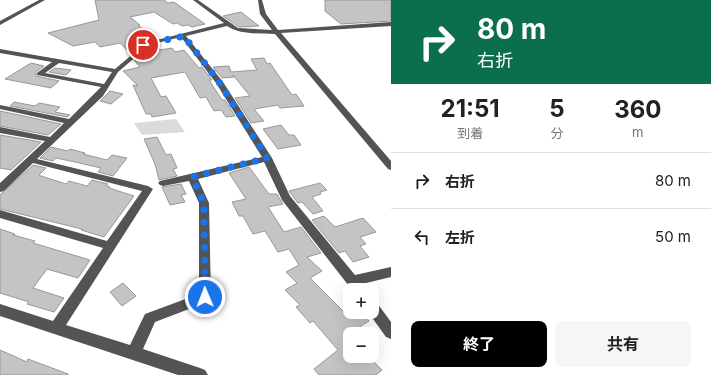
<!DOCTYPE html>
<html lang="ja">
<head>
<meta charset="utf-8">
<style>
	body { margin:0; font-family:Inter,"Noto Sans JP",sans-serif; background:#f6f6f6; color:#222; height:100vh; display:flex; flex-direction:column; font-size:15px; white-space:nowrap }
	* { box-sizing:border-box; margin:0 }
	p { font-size:13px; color:#767676 }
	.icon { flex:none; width:22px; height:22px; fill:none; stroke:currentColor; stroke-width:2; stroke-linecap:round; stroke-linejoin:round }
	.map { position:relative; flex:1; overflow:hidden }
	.panel { display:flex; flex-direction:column; background:#fff; width:320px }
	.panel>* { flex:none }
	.banner { background:#0b6e4f; color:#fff; overflow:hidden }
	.tools { position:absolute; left:343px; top:283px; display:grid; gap:8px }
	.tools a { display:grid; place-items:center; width:36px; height:36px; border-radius:8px; background:#fff; box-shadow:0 4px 16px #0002; font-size:20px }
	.pin { position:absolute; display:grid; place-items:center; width:34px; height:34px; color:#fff; margin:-17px; border:2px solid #fff; border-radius:50%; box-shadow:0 1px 4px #0007 }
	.me { position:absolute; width:44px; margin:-22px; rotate:359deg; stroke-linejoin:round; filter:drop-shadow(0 0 3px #0008) }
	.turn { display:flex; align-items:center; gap:14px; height:84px; padding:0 20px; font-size:18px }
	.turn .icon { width:52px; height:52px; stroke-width:2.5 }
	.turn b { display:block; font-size:28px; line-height:34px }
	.eta { display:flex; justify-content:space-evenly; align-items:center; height:68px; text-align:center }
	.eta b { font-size:24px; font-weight:700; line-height:28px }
	.cta { display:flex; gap:8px; margin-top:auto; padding:8px 20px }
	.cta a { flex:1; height:46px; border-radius:8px; background:#000; color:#fff; font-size:16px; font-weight:700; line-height:46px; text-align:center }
	.cta a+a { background:#f6f6f6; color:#222 }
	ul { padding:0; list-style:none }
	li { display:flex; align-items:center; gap:12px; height:56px; padding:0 20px; border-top:1px solid #e0e0e0 }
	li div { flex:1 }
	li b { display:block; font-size:15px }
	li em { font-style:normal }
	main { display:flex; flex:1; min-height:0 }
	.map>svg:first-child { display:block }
</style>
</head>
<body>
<main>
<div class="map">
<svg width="391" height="375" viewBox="0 0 391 375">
	<rect width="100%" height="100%" fill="#fff"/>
	<!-- green -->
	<path fill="#dbdbdb" d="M176,119l9,13 -43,3 -8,-12z"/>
	<!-- building -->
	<path fill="#c4c4c4" stroke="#989898" d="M95,0h69l4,3 6,-1 31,22 -13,3 -4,-2 -6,1 -5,-3 -4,1 -19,-12 -24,5 10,8h-2l9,8 6,7 -12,3 -10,11 -11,-11 -20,4 -5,-5 -22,4 -25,-13 51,-13z
		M325,0h66v21l-50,3 -16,-13z
		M241,12l18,14 -20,1 -16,-11z
		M157,45l3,5 12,-2 3,4 9,-2 15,18 3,-1 10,13h-3l13,20h3l10,16 -9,1 -5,-7 -7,1 -8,-14 -6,1 -15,-26 -34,6 10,19 5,-1 10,17 -24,4 -1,-3h-5l-13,-29 5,1 -15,-15 17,-4 -6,-7h3l-1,-1 10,-12z
		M264,58l3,6 3,-1 22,32 4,-1 8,12 -24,2 -2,-3 -24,4 10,12 -13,2 -16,-25 15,-2 -17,-21 1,2 -12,1 -9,-11 16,-1 2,6 26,-2 -6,-11z
		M31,63l13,3 -8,6v4l23,5 -8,7 -46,-9z
		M55,68l16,2 -5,5 -17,-3z
		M110,91l13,3 -12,10 -11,-3z
		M14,102l21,4 4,-3 21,4 -5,5 15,3 -3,2 -57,-11z
		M0,111l61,13 -13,11 -48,-9z
		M281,125l8,10h5l7,10 -23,4 -15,-20z
		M0,135l41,7 -30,28 -11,-2z
		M157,137l9,18 5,-1 6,14 -4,1 4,7 -18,4 -4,-16 -11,-25z
		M51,147l17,4 2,-2 15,4 -2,1 24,6 5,-5 15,3 -14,18 -15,-4 3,-4 -26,-6 -19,-4 -3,3 -13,-3z
		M33,165l13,3 -7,7 2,1 25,8 3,-3 18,5 5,-6 16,4 -2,2 4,1 -1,1 25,8 -30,41 -23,-7 1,-1 -82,-20v-14z
		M249,167l20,27h8l6,10 -15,3 16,25 17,-5 20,26 -14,4 15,14 -12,7 38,38 6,-4h7l8,9 -19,12v23h18l14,14 -6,5h-57l-5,-6 24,-19 -25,-29 -3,2 -14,-16 4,-2 -15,-15 12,-7 -11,-11 13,-7 -10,-16 -11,3 -13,-21 -12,3 -10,-18h-4l-7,-14 14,-3 -17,-26z
		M320,183l7,7 -7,2 1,2 -9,3 11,14 -10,3 -11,-12 -4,1 -9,-12z
		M181,184l5,10 -5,1 4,7 -15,3 -8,-18z
		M324,216l11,11 28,-9 13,14 -16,5 6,7 -6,2 9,11 -16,5 -8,-11 -6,2 -27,-33z
		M0,229l15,5 -2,1 22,6 -2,2 57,17 -12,18 -31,-9 -14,19 31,10 -10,14 -27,-8 2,-2 -29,-9z
		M123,283l13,13 -14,10 -12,-14z
		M0,350l27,12 1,-3 40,15v1h-68z"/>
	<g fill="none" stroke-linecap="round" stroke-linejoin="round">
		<!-- minor -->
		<path fill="#545454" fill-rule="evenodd" d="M39,0h6l-45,25v-4z
			M193,0h5l40,28 34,2 -12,-16 -2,-14h4l4,14 12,16 113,-8v4l-110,7 110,128v9l-3,-1 -113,-135c-17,-1 -34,1 -48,-8l-41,10 37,46 49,76 18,38 65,79 36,-8v10l-29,7 3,6h-13l-70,-90 -18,-38 -66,17 11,24 2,94 -1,4 -55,21 -12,27 57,19 5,2 3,5h-30l-178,-59v-12l53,17 50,-73 -103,-30v-8l107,31 35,-50 -109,-28 -29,28 -4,1v-9l45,-42 -45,-8v-6l50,10 14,-14 -64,-14v-4l69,14 32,-32 -64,-12v-2l15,-11 -52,-9v-4l115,20 19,-16 7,-9 83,-21zM181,37l35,46 46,74 -102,24 -2,2 2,2 3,1 26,-5 10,22v91l-54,20 -15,31 -64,-20 87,-136 -5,-3 -111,-27 66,-63 15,-24 20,-17 7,-9zM59,63l53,9 -8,12 -59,-11z
			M372,301l5,2 14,19v17l-5,-2 -18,-25h4z"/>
	</g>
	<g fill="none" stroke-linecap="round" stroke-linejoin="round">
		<!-- route -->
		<path stroke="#1a73e8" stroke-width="7" stroke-dasharray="0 12.6" d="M143,45l41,-9 35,46 48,76 -75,19 12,26 1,94"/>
	</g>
</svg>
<div class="tools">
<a>+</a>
<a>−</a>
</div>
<div class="pin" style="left:143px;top:45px;background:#d93025"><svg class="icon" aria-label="arrive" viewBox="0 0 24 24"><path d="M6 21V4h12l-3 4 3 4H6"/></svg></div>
<svg class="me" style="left:205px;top:297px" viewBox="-20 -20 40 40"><circle r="17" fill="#1a73e8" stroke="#fff" stroke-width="3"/><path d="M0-11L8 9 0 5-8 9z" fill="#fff"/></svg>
</div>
<section class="panel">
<div class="banner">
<div class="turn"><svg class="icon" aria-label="right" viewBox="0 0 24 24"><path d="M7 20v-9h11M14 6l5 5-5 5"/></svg><div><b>80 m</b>右折</div></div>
</div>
<div class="eta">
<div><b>21:51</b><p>到着</p></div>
<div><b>5</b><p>分</p></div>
<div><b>360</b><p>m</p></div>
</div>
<ul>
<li><svg class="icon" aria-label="right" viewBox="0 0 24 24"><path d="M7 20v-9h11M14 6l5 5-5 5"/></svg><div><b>右折</b></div><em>80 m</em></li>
<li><svg class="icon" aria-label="left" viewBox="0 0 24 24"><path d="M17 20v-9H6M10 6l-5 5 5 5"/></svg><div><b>左折</b></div><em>50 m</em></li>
</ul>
<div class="cta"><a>終了</a><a>共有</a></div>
</section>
</main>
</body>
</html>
